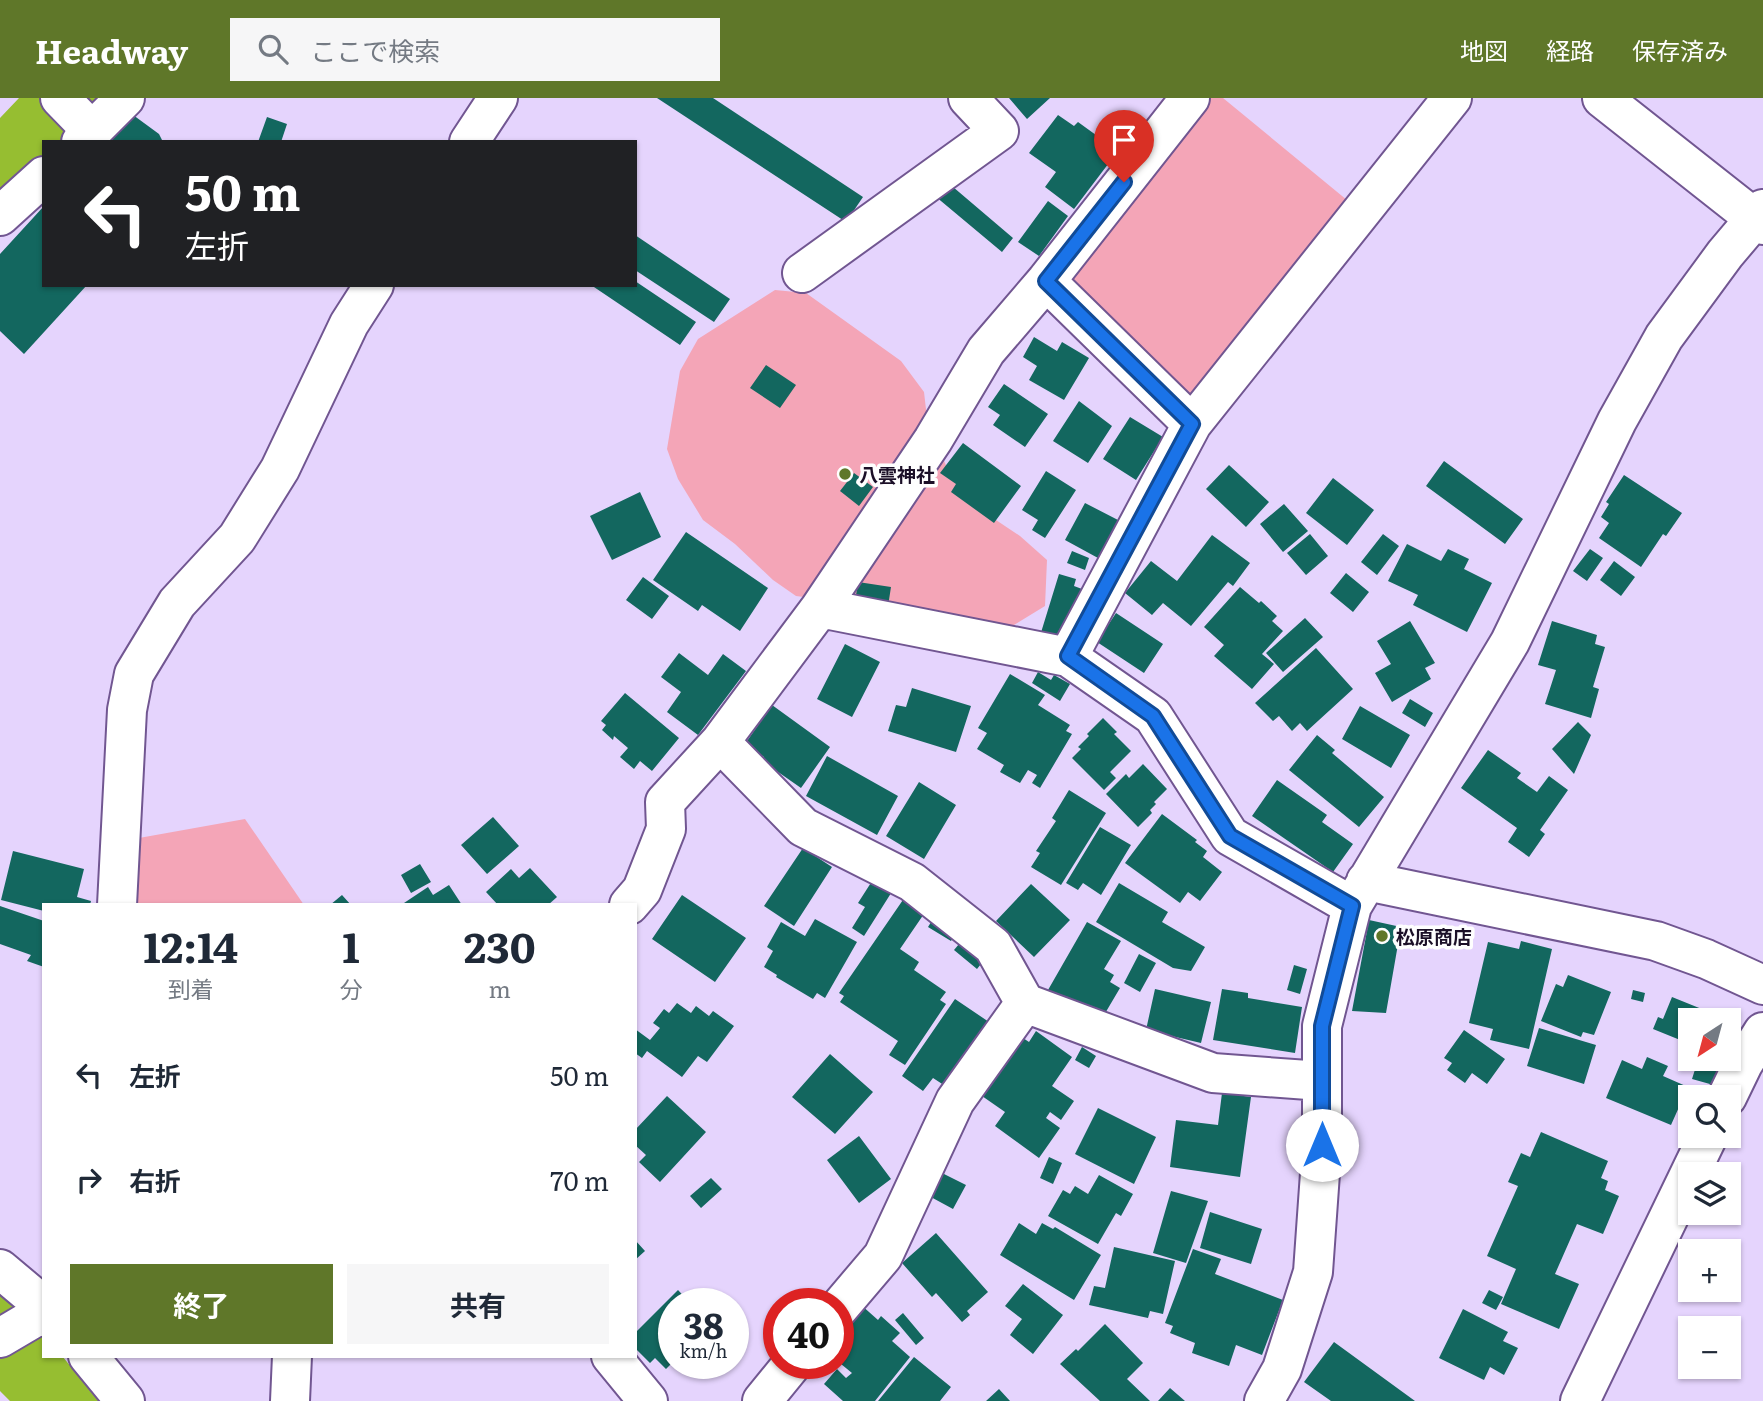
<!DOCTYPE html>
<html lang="ja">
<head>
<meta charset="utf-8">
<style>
	body { margin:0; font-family:Literata,"Noto Sans JP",serif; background:#f6f6f7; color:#1f2937; height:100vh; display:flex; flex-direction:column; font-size:26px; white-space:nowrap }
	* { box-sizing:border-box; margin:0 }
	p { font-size:23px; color:#747a83 }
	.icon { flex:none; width:38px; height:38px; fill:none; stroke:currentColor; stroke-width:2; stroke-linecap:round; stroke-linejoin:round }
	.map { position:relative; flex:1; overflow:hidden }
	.sheet { position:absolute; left:42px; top:805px; width:595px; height:455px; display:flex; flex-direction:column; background:#fff; border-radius:0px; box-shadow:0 2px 5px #0004 }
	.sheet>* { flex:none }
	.top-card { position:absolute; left:42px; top:42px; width:595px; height:147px; border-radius:0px; box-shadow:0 2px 5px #0004; background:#202124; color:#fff; overflow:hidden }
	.needle { width:46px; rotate:216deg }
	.tools { position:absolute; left:1678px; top:910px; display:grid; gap:14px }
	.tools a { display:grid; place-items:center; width:63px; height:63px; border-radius:0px; background:#fff; box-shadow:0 2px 5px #0004; font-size:35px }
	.speed { position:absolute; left:658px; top:1190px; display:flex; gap:14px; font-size:35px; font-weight:700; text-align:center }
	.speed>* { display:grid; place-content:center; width:91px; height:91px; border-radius:50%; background:#fff; box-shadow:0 2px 5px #0004; line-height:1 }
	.speed small { font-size:18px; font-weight:400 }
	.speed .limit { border:10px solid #d22; background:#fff; color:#111 }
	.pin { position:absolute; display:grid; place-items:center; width:60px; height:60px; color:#fff; margin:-72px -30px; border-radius:50% 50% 50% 0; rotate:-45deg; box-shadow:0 0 7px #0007 }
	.pin .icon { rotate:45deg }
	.me { position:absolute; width:77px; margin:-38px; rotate:0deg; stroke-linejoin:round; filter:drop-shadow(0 0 5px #0008) }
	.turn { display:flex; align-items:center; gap:24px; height:147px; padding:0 28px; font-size:32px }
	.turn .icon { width:91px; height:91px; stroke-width:2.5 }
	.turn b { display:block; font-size:49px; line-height:60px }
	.eta { display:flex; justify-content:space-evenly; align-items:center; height:119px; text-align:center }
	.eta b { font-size:42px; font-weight:700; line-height:49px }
	.button { display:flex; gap:14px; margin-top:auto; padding:14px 28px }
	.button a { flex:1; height:80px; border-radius:0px; background:#5f7729; color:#fff; font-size:28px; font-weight:700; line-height:80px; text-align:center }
	.button a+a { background:#f6f6f7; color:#1f2937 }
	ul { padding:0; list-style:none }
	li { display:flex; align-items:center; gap:21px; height:105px; padding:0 28px }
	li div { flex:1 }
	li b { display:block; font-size:26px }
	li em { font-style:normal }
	header { display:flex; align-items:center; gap:42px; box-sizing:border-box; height:98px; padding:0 35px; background:#5f7729; color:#fff }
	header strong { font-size:33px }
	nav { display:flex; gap:38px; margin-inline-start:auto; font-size:24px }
	.search { width:490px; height:63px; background:#f6f6f7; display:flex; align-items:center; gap:18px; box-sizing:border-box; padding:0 24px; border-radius:0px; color:#747a83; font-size:26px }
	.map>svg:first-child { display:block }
</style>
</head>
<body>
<header>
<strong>Headway</strong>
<div class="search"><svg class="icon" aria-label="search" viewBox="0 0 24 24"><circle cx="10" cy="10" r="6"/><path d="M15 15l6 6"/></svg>ここで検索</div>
<nav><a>地図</a><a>経路</a><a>保存済み</a></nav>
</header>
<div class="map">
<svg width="1763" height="1303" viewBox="0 0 1763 1303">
	<rect width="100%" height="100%" fill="#e5d4fd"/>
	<!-- green -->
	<path fill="#f4a5b7" d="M1205,0h18l130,107 -160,200 -128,-126z
		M775,192l31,3 95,68 23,31 3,26 20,50 43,48 30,20 27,24 -2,46 -39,24 -149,-26 -61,-8 -23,-16 -38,-36 -32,-24 -25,-41 -11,-30 13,-78 18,-32z
		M245,721l59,86h-174l9,-67z"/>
	<!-- water -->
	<path fill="#96be31" d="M19,0h79l-37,44h-17v17l-44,42v-83z
		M0,1193l44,46v19h18l38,45h-90l-10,-10z"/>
	<!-- building -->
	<path fill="#13675f" d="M657,0h56l150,99 -17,25z
		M1009,0h41l-23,21z
		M129,14l30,22 4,8h-61z
		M1058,17l16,11 4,-4 40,29 -44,58 -29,-22 11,-15 -27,-19z
		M267,19l20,7 -6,18h-23z
		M946,83l67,57 -11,14 -67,-56z
		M1048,103l20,15 -29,40 -21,-14z
		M44,108v79h43l-63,69 -24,-23v-77z
		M635,137l95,64 -16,23 -79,-52z
		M635,183l61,41 -16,23 -89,-60h44z
		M1034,239l23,14 5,-9 27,16 -25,42 -35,-20 8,-14 -14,-9z
		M766,267l30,20 -16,23 -30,-20z
		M1004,286l44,30 -23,33 -32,-22 7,-10 -12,-8z
		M1079,303l33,25 -24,37 -35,-22z
		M1130,319l33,20 -27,43 -33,-21z
		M963,345l58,43 -27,37 -43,-31 5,-8 -16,-11z
		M1444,363l79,58 -18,25 -79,-58z
		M1229,367l40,37 -23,25 -40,-38z
		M1046,373l30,19 -31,48 -13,-8 6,-10 -16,-10z
		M854,375l19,14 -14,19 -19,-15z
		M1624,377l58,38 -16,23 -3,-2 -22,33 -42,-29 10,-15 -8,-6 8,-13 -3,-2z
		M1333,380l41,32 -27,35 -41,-32z
		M640,394l21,45 -49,23 -22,-44z
		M1085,405l33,17 -20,38 -33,-18z
		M1284,406l24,27 -25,21 -23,-28z
		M686,434l82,56 -28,43 -38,-26 -4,6 -45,-31z
		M1310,436l18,22 -22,19 -19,-22z
		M1383,436l16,12 -22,29 -16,-13z
		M1212,437l38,28 -17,23 -5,-4 -37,44 -28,-23 -11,12 -27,-22 26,-32 26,20z
		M1407,446l34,17 7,-12 21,10 -5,10 28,14 -25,49 -54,-27 5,-10 -30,-14z
		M1590,451l13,9 -16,23 -14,-10z
		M1072,453l17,7 -4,12 -18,-7z
		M1614,463l21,16 -14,19 -21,-16z
		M1346,475l23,19 -16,20 -23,-19z
		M1059,476l17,5 -2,7 8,3 -16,52 -27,-2z
		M643,479l26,19 -17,23 -26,-19z
		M858,484l33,5 -5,32 -33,-4z
		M1240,489l19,16 2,-2 16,15 -5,5 11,10 -21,23 12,10 -22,25 -38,-33 10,-11 -20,-18z
		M1116,515l47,31 -19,29 -47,-31z
		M1305,520l18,19 -40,35 -17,-19z
		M1410,523l25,42 -10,5 6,11 -39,23 -17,-29 16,-9 -14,-23z
		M1552,523l45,14 -2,9 10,3 -12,40 6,2 -8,29 -46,-14 11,-34 -18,-5z
		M845,546l35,18 -28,55 -35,-18z
		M1316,550l37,41 -46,42 -7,-8 -8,8 -13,-15 -6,5 -18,-18z
		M679,555l29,22 15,-21 23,17 -48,64 -31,-23 14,-20 -20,-15z
		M1038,574l13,8 3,-5 16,9 -10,17 -28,-18z
		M1010,576l35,21 -7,10 32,20 -4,6 6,3 -32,54 -8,-5 5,-8 -9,-5 -8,13 -20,-11 4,-7 -27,-16 10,-16 -9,-5z
		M912,590l59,18 -15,46 -68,-21 8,-26 10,2z
		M625,595l54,45 -27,33 -12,-10 -6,8 -14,-12 8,-9 -14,-12 -1,4 -11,-10 4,-5 -5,-4z
		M1410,601l23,14 -8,14 -23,-14z
		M772,607l58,42 -29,41 -40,-28 3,-3 -19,-13z
		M1360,608l50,29 -19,33 -49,-29z
		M1103,620l14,14 -3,2 17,17 -21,21 6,6 -12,12 -32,-32 9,-9 -3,-2 11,-11 -2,-2z
		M1578,624l13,13 -17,39 -22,-25z
		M1317,637l18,15 -3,3 52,44 -25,30 -70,-57z
		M1488,652l33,23 -4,5 20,14 12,-16 19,14 -28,40 5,4 -16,23 -21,-15 9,-14 -56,-40z
		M827,658l71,40 -21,39 -71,-39z
		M1143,666l24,25 -13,13 2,2 -6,6 2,3 -14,14 -32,-33 20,-20 3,4z
		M1277,682l50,35 -5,7 31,22 -20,28 -81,-56z
		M919,684l37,23 -32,54 -38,-23z
		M1069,692l37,23 -45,72 -30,-18 9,-14 -4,-2 20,-30 -4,-3z
		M1162,716l35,26 -2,2 12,9 -4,6 19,15 -22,29 -12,-9 -8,11 -55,-40z
		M493,719l26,29 -32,28 -26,-29z
		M1100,729l31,18 -30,50 -18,-12 -5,7 -12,-7z
		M803,750l29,19 -38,59 -30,-20z
		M13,753l71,18 -7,28 14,4 -1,4h-46v6l-43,-11z
		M420,766l11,18 -20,11 -10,-18z
		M530,770l27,29 -9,8h-50l-12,-13 25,-23 8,9z
		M874,780l19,12 -29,46 -12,-8 13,-21 -7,-4z
		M1119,785l49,29 -6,10 43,25 -14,24 -18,-3 -77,-46z
		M1031,786l39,36 -36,37 -38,-36z
		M449,787l13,20h-57l-1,-2 24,-16 5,8z
		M907,796l21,14 -28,41 19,13 -5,8 32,22 -6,8 6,4 -41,61 -16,-10 9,-14 -58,-39 4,-6 -5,-3z
		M342,797l9,10h-21z
		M682,797l64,43 -31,44 -63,-43z
		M0,808l44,15v46l-17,-6 4,-6 -31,-11z
		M936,816l23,14 -8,13 -23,-14z
		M815,821l42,23 -32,56 -8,-5 -4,6 -37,-22 1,-2 -13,-8 9,-16 -6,-4 14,-25 24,14z
		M1369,822l32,7 -15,86 -34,-2z
		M1087,824l34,19 -17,28 10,6 -4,7 10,6 -23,39 -53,-30z
		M969,834l23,18 -15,19 -23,-19z
		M1521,843l31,8 -23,100 -39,-9 3,-11 -24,-6 19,-81 31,7z
		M1139,856l17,9 -16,29 -16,-9z
		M1294,867l13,4 -7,25 -13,-4z
		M1568,877l43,17 -17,43 -11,-3 -2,5 -40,-16 15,-37 7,3z
		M1155,891l56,13 -10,41 -55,-13z
		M1222,891l26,4v5l54,9 -7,46 -82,-13z
		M1633,892l12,3 -2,9 -12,-3z
		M1672,899l52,21 -1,2h-33v24l-37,-15 5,-12 5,2z
		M955,901l34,23 -33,71 -23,-15 -10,13 -21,-15z
		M677,905l14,10 5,-7 13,10 4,-5 21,15 -27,36 -9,-6 -16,21 -35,-26 -5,7 -7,-5v-24l15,11 10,-12 -7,-5 11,-14 5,4z
		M1729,927l11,4 -11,28z
		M1539,930l57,17 -12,39 -57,-18z
		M1464,932l41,29 -18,25 -15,-11 -7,10 -18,-13 5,-7 -8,-5z
		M1036,933l36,26 -20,29 22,15 -13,19 -11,-8 -4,6 14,10 -21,30 -44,-32 10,-14 -23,-16 41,-58 6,4z
		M1082,949l14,9 -7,12 -14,-8z
		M830,956l43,38 -38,42 -43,-37z
		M1647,959l21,9 -5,10 25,11 -17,38 -65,-27 16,-38 20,9z
		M1698,962l24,7 -5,19 -25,-7z
		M1222,995l29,4 -11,80 -70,-10 6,-47 42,5z
		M667,998l39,36 -46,50 -21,-20 7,-7 -11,-10v-15z
		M1098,1010l58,29 -22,47 -59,-30z
		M1541,1034l67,29 -7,17 7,3 -3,9 14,6 -16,38 -26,-10 -22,50 24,10 -20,45 -58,-25 15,-35 -29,-13 31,-70 -10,-4 13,-29 9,4z
		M859,1038l32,43 -32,24 -32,-43z
		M1049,1059l13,6 -9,21 -13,-6z
		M942,1075l24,12 -13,24 -24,-13z
		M1099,1077l34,19 -12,22 -5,-3 -18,31 -50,-28 15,-26 7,4 5,-8 13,8z
		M711,1080l11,11 -21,19 -11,-12z
		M1171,1093l37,10 -22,62 -33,-10z
		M1210,1114l52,17 -11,35 -51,-16z
		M1019,1125l17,11 6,-11 11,6 2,-2 46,28 -27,45 -74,-45z
		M936,1135l52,59 -21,19 3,4 -8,7 -26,-29 -4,4 -30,-34z
		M635,1142l10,11 -10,9z
		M1114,1149l61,14 -12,53 -13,-3 -2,7 -59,-13 5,-19 11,2z
		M1193,1151l28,10 -6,15 68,26 -21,55 -26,-10 -7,21 -37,-13 3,-10 -25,-10 3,-7 -8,-3z
		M1023,1186l40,31 -30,39 -23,-19 12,-16 -17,-13z
		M678,1192l13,14h-17v57l-8,8 -11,-11 -5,5 -15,-15v-15z
		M1489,1192l14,7 -7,13 -14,-7z
		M860,1206l18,16 3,-4 19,17 -8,8 18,16 -35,44h-32l-19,-17 13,-15 9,9 6,-5 -11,-9h-3v-32z
		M1463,1211l45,23 -5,9 15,7 -14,27 -14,-8 -6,13 -45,-22z
		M903,1215l21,25 -8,7 -21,-25z
		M1105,1226l38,39 -16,16 23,22h-50l-40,-37 16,-15 2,2z
		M1334,1244l81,59h-84l-27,-19z
		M914,1259l37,30 -11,14h-62z
		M1170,1290l15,13h-27z
		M999,1291l11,12h-24z"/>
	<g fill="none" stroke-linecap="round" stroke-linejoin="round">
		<!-- minor casing -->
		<g stroke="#715691" stroke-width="42">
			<path id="minor" d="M60,0l32,33
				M1602,0l161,127
				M81,44l44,-44
				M469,44l29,-44
				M0,118l44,-40
				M802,175l197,-142 -31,-33
				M1046,183l146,143
				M820,510l248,49 85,59 77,120 122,70
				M1068,559l124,-233 260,-326
				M720,644l83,85 109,55 81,64 32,57
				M1366,783l290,60 50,18 57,26
				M117,807l10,-195 7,-36 43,-71 60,-65 43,-69 69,-145 25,-39
				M629,807l13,-15 24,-61 -1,-27 55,-60 100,-134 113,-168 53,-89 60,-70 144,-183
				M1727,999l16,-33 20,-32
				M0,1171l44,37
				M838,1211l45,-53 72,-155 70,-98 188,70 109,8
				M0,1240l34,-20 10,-2
				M88,1258l37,45
				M611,1258l37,45
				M290,1303l2,-45
				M762,1303l31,-38
				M1264,1303l18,-32 31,-97 9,-127v-119l30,-120 158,-264 107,-221 47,-84 61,-83 38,-45
				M1580,1303l128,-265"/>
		</g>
		<!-- minor -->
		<use href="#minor" stroke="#fff" stroke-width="38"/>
	</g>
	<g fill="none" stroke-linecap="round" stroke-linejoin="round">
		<!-- route casing -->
		<g stroke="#114b97" stroke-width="18">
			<path id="route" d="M1124,84l-78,99 146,143 -124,232 85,60 77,120 122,70 -30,120v119"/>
		</g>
		<!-- route -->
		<use href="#route" stroke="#1a73e8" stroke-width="12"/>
	</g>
	<!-- markers -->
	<g fill="#5f7729" stroke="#fefefe" stroke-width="2.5">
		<circle cx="845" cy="376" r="7"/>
		<circle cx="1382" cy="838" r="7"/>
	</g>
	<g text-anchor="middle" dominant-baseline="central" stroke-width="7" stroke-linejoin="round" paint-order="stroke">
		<!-- poi labels -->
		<g font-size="19" font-weight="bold" fill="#1b0f27" stroke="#fefefe" text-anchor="start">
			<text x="859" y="376">八雲神社</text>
			<text x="1396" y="838">松原商店</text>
		</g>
	</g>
</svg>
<div class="tools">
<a><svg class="needle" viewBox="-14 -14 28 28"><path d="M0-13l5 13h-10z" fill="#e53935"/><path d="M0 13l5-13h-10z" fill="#747a83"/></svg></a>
<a><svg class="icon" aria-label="search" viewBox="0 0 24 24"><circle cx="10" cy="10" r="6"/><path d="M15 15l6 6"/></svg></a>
<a><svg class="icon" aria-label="layers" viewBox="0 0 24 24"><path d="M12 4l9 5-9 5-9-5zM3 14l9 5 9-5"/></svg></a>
<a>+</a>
<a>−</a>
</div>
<div class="speed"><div>38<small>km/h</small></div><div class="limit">40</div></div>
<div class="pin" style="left:1124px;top:84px;background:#d93025"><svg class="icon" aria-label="arrive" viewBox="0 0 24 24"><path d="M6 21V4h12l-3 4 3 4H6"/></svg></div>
<svg class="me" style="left:1322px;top:1047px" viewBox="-20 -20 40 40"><circle r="19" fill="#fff"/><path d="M0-13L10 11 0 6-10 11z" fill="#1a73e8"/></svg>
<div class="top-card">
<div class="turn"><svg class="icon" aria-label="left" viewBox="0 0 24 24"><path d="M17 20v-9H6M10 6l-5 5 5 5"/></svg><div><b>50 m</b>左折</div></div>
</div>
<section class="sheet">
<div class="eta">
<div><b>12:14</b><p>到着</p></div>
<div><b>1</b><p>分</p></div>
<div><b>230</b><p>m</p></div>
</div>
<ul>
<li><svg class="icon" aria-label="left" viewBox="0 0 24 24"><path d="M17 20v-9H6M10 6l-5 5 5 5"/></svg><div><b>左折</b></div><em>50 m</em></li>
<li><svg class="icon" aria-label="right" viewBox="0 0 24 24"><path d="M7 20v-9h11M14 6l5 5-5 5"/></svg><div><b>右折</b></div><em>70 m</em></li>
</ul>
<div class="button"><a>終了</a><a>共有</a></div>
</section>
</div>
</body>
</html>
